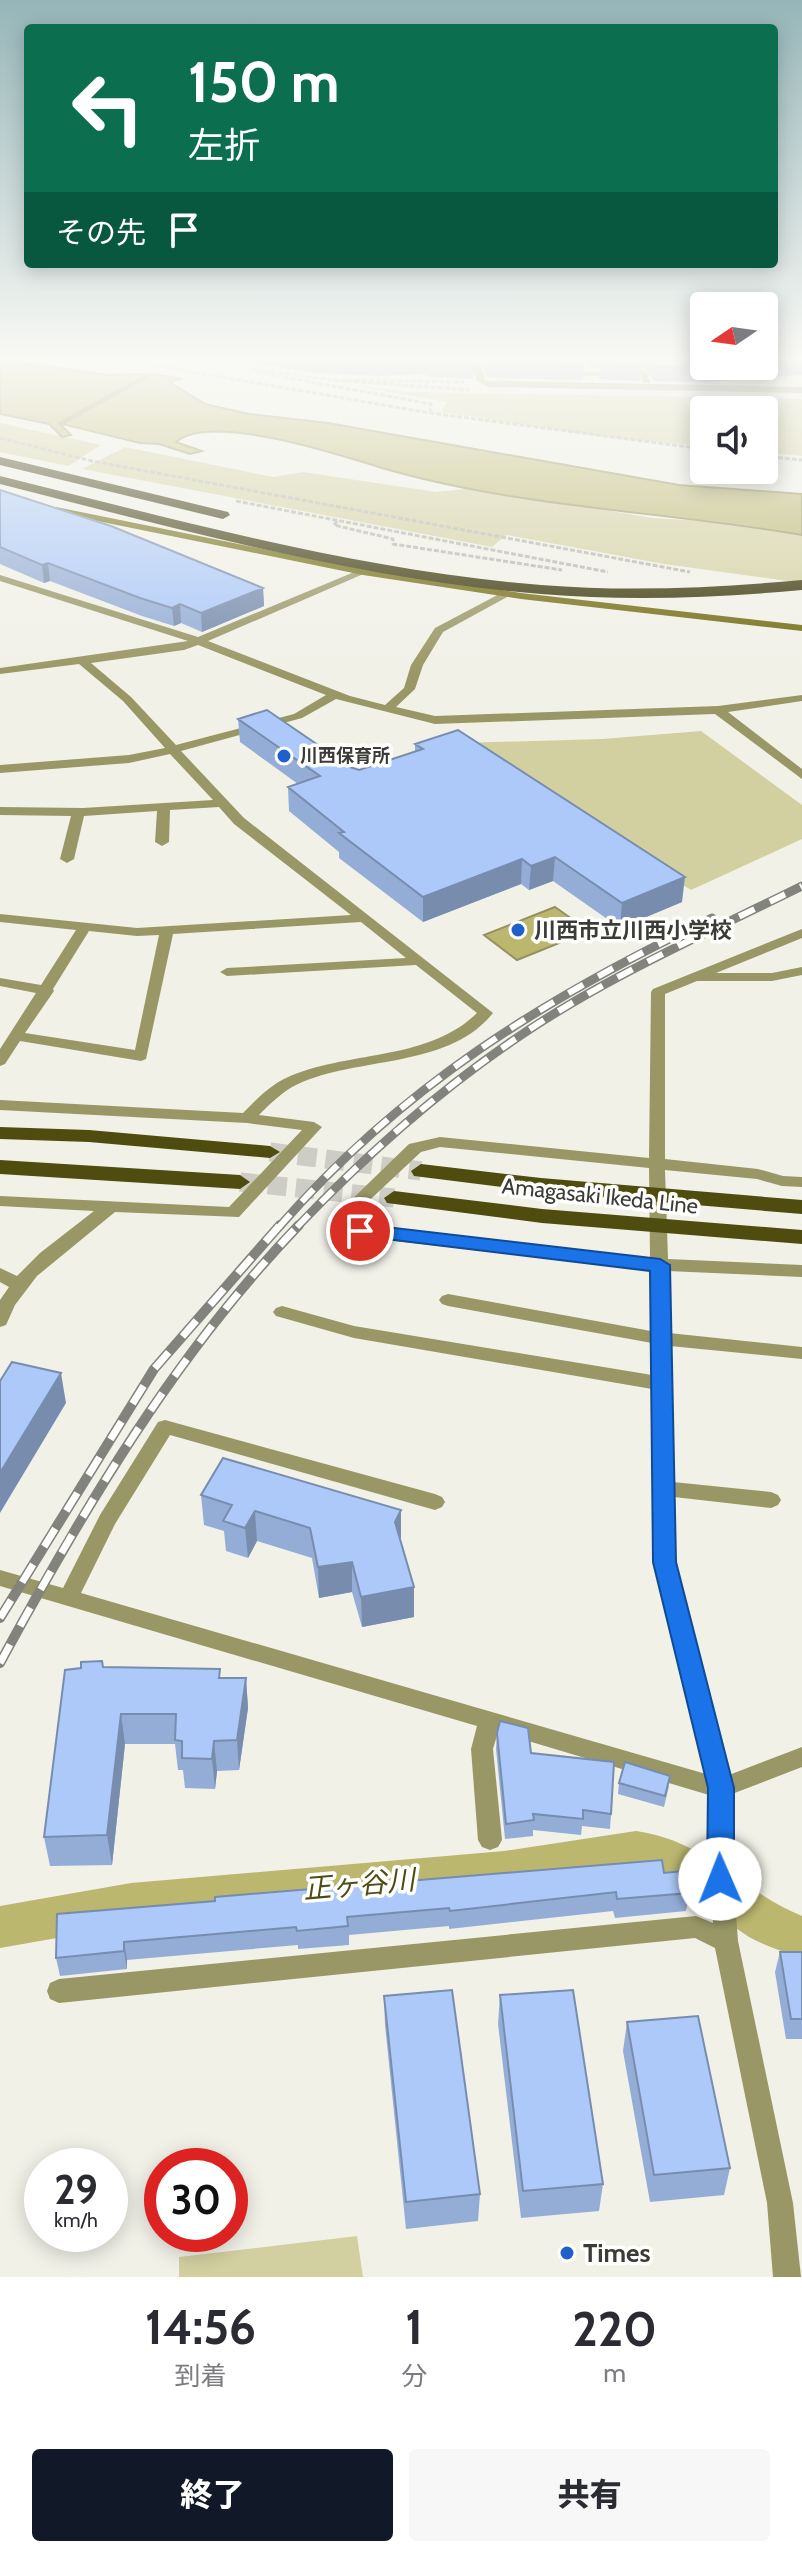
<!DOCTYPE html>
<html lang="ja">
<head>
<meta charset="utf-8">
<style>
	body { margin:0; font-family:Cabin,"Noto Sans JP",sans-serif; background:#f7f7f7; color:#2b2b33; height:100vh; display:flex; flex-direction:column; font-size:30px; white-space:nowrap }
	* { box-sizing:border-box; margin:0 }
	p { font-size:26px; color:#7c7c81 }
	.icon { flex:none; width:44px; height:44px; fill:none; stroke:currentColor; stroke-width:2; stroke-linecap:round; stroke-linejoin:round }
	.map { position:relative; height:2277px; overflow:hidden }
	.side { display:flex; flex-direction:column; background:#fff; flex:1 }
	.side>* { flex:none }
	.guide { position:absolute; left:24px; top:24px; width:754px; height:244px; border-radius:8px; box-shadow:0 4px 20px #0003; background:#0b6e4f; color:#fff; overflow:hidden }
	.needle { width:52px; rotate:257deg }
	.buttons { position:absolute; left:690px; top:292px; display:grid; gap:16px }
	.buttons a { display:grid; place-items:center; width:88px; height:88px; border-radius:8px; background:#fff; box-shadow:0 4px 20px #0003; font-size:40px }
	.speed { position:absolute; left:24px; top:2148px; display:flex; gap:16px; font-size:40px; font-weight:700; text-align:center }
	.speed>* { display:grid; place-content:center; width:104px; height:104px; border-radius:50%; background:#fff; box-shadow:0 4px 20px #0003; line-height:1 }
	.speed small { font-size:20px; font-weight:400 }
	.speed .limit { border:12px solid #d22; background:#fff; color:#111 }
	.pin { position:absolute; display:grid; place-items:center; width:68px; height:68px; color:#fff; margin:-34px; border:4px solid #fff; border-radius:50%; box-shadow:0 2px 8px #0007 }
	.me { position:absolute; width:88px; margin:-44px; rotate:359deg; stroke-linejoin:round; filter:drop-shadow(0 0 6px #0008) }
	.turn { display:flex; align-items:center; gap:28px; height:168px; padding:0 32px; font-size:36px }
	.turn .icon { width:104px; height:104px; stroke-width:2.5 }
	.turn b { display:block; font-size:56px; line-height:68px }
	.then { display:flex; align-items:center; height:76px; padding:0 32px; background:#0003; gap:16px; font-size:30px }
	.eta { display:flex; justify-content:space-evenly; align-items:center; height:136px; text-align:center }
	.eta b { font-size:48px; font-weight:800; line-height:56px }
	.primary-button { display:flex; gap:16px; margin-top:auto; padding:16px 32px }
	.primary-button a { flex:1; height:92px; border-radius:8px; background:#111827; color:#fff; font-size:32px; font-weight:800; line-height:92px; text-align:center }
	.primary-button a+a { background:#f7f7f7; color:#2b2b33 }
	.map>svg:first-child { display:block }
</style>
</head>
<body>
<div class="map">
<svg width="802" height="2277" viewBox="0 0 802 2277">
	<rect width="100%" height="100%" fill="#f1f1e8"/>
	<!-- green -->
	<path fill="#d2d0a0" d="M356,386l52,6 394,7v57l-38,-4v-42h-60v36l-100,-9 -163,-25 6,-10z
		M0,423l101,22 -33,21 -68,-14z
		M125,447l148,30 30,-5 133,20 39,-4 177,30 73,4 77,13v48l-138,-19 -158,-29 -14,12 -410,-78z
		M701,731l101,74v34l-111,51 -232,-147 143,-4z
		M357,2236l6,41h-184v-20z"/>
	<!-- water -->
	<path fill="#bbb76f" stroke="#95925e" stroke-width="2" d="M0,359l106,16 43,-1 -90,49 12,12 -9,2 -13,-13 -49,-10z
		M153,374l29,5 -13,3 36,22 44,10 79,9 351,62 123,9v41c-139,-24 -283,-27 -420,-67 -42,-13 -172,-56 -206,-26l26,9 -12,3 -31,-10 -19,-1 -78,-19z
		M555,907l34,24 -72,29 -33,-25z"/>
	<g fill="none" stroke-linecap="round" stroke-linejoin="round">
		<!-- canal -->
		<path fill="#bbb76f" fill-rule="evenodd" d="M636,1831c72,10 106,61 166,85v42c-17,-6 -37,-12 -53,-21 -37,-24 -68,-60 -113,-66l-132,20 -373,34 -131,23v-42l131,-23 373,-32z"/>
		<!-- primary-tunnel -->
		<path stroke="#cdcdc5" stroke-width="19" stroke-dasharray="19 9" stroke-linecap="butt" d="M270,1152l151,19
			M240,1182l154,16"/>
		<!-- path -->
		<path stroke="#b5b5ae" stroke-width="3" stroke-dasharray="5 2" stroke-linecap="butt" d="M105,357l325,56 274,36
			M191,357l35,7
			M251,369l82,11 131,2
			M256,372l175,32 -1,9
			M333,380l136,10
			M0,438l92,23 598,111
			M764,456l38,4
			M236,501l372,71
			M337,521l-3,4 59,14v5l169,26"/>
		<!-- street -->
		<path fill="#999765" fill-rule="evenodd" d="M237,357h9l-7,6 -4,-2z
			M470,357h8l7,23 5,1 312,6v6l-313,-6 -12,-6z
			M643,370l4,2 3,11h-6l-4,-8 -54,1 -4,-2 4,-2z
			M770,372v4h-3l-45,1 -4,-2 4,-2z
			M359,570l9,2 -160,69 142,55 35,9 19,-17 7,-23 24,-37 70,-37 4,1v4l-66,36 -20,33 -8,24 -19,18 39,9 283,-10 84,-11v6l-74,11 74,57v10l-87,-65 -280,10 -99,-25 -34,19 -121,33 63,67 249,195c-45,56 -134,43 -195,71 -15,7 -27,19 -39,31l55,7 8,5 -83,90 -124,-5 -78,64 -22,29 -9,20 -6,2v-27l9,-13 -9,-5v-14l17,8 23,-23 54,-42 -94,-5v-10l229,11 73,-77 -55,-7 -247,-13v-10l243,13c13,-13 26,-27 43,-35 61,-28 141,-16 191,-65l-61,-48 -189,11 -7,-4 7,-4 179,-10 -45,-36 -188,12 -27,125 -5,2 -121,-20 -15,23 -5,2v-17l36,-56 -36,-7v-8l41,7 35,-55 -76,-8v-8l137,14 214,-13 -117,-91 -15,-17 -49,3 -1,32 -7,4 -7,-4 2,-31 -73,5 -10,43 -7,4 -7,-4 11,-43 -71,-1v-8l83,1 130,-8 -43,-46 -41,9 -129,10v-8l129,-10 36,-7 -42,-47 -44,-37 -79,10v-6l188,-27 -188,-60v-6l198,62zM198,645l128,50 -32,19 -118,31 -45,-48 -40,-34 93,-13zM89,931l48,5 22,-1 -24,115 -110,-17 29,-42 -1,-2z
			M802,929v9l-86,35h56l30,-6v8l-30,6h-75l-32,13v165l93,10 25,7 19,1v10l-20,-1 -25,-7 -92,-9 3,89 134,6v12l-134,-6 1,62 133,14v12l-132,-13 3,136 98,10 7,3 3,5 -3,5 -7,3 -97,-11 1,65 54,213 73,-28v20l-70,27 -1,55 7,92 55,262 8,74h-28l-6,-74 -52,-255 -20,-10 -636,65 -9,-4 -3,-8 3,-8 9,-4 637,-63 17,7 -6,-74 2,-54 -211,-63 -5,17 9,91 -4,7 -8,3 -8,-3 -4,-7 -7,-91 6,-23 -477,-140v-16l63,18 37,-73 58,-93 7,-2 270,74 7,3 3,5 -3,5 -7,3 -265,-75 -55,89 -34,69 625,181 -51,-212 -3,-173 -298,-51 -78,-22 -3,-4 3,-4 6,-2 72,20 298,49v-32l-204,-37 -6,-2 -3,-4 3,-4 6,-2 203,37 -1,-61 -290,-33 -6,-2 -12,-26 67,-65 31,-7 209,21 2,-166 2,-3zM440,1147l209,21 1,90 -284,-32 -7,-16 62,-58z"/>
		<!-- secondary -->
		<path fill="#706b10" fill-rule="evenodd" d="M56,507l307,62 158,24 281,32v6l-281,-32 -158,-24 -310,-63v-4z"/>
		<!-- primary -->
		<path fill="#4f4c0f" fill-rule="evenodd" d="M0,1127l89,3 181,16 10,6 -10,6 -181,-16 -89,-3z
			M0,1160l240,15 10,7 -10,7 -240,-15z
			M421,1164l120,14 261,22v14l-261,-22 -127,-16 -3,-5z
			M394,1191l148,18 260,21v14l-260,-21 -155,-20 -3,-5z"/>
		<!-- highway -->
		<path fill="#353205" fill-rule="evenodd" d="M0,457l228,55 2,3 -7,4 -223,-54z
			M0,476c178,44 357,94 541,109 87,7 174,3 261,-5v10c-87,8 -174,11 -261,4 -184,-15 -363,-65 -541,-110z"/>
		<!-- rail-far1 casing -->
		<g stroke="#83837d" stroke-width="9">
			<path id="rail-far1" d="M279,1227c123,-141 266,-229 433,-309
				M297,1227c65,-68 133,-129 211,-183 91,-64 195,-109 294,-158"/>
		</g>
		<!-- rail casing -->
		<g stroke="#83837d" stroke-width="10">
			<path id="rail" d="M0,1618l154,-249 126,-144
				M0,1663c84,-155 176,-310 299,-438"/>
		</g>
		<!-- rail-far1 -->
		<use href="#rail-far1" stroke="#fffffe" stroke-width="6" stroke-dasharray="17" stroke-linecap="butt"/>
		<!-- rail -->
		<use href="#rail" stroke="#fffffe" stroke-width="7" stroke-dasharray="21" stroke-linecap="butt"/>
	</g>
	<!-- wall -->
	<path fill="#94add6" d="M244,357h114l-1,2 115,-2 2,8 -1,14 -44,-2 -5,-3 -44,2 -65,-3 -71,-11z
		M479,357h99l6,9 -1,14 -96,-3z
		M581,357h123v9h60v-9h38v18l-29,2 -3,-8 -36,1 -1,10 -29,2 -50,-1 -11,-14h-2l-1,14 -41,-2 1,-11h-10z
		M0,490l263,98 1,18 -62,26 -21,-9 -7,3 -32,-10 -92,-35 -6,2 -44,-19z
		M238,719l112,48 9,3 56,-18v-8l267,158 -62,26 -67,-47 -24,9 -8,-6 -98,38 -84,-64v-6l-50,-41 -1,-24 10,-3 -58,-42z
		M201,1495l199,45 14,47v30l-52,10 -10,-35 -33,6 -7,-40 -55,-17 -9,17 -22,-7 -2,-20 -20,-6z
		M103,1667l118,11h25l2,30 -9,62 -22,1 -2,18 -30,-1 -2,-18h-5l-3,-26h-50l-13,121 -62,1 -6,-29 37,-169z
		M497,1733l34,20 80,61 -1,15 -28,-3 -1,9 -48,-5v6l-28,3 -9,-90z
		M619,1783l50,3 -5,21 -46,-13z
		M664,1873l25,20 -3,18 -71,7 -2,-7 -164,18v-3l-100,9v10l-51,4v-4l-171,15v9l-67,7 -4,-18 1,-44z
		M780,1952h22v87h-16l-11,-67z
		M500,1995l103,189 -4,27 -78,7 -23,-194z
		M384,1996l96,198 -2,27 -72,8 -21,-204z
		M627,2022l103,146 -6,27 -74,7 -27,-151z"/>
	<!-- shaded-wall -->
	<path fill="#788dae" d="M734,366l-1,14 -29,2 2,-14z
		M48,563l2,18 -6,2 -2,-18z
		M263,588l1,18 -62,26 -1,-19z
		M180,604l1,19 -7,3 -2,-18z
		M555,857l-2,24 -24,9 2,-24z
		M522,859l-1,25 -98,38v-25z
		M685,877l-3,25 -62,26 2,-25z
		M61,1373l5,30 -66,110v-40z
		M401,1510v30l-6,-18z
		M255,1511l2,30 -9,17 -3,-30z
		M352,1562v30l-33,6 -1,-31z
		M414,1587v30l-52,10 -1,-30z
		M246,1678l2,30 -9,62 -2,-30z
		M121,1714l4,30 -13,121 -5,-30z
		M214,1741l3,30 -2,18 -3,-30z
		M124,1942l3,18v9l-3,-18z"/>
	<!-- building -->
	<path fill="#acc9f9" stroke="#788dae" stroke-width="2" d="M302,357h40v2h20l1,-2h109l2,8 -45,-2 -5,-3 -44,2 -66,-3z
		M485,357h93l6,9 -96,-3z
		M647,357h57v9h28l-26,2 -51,-1z
		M772,357h30v4l-28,2z
		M639,364l2,3 -41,-2z
		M0,490l111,36 152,62 -62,25 -21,-9 -8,4 -32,-10 -92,-35 -6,2 -42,-18z
		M267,710l83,57 9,3 64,-21 -8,-5 43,-14 227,147 -63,26 -67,-46 -24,9 -9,-7 -99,38 -84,-64 5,-1 -56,-45 32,-11 -82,-57z
		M12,1362l49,11 -61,100v-92z
		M223,1458l178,52 -6,12 19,65 -53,10 -9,-35 -34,5 -8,-39 -55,-17 -10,17 -22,-7 9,-16 -31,-10z
		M102,1661l1,6 117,2 -1,9h27l-9,62 -23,1 -2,18 -30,-1v-17l-7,-1 1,-26h-55l-14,121 -63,2 21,-167 16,-2v-6z
		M500,1721l28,7 3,25 83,9 -3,52 -28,-4v9l-50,-5 1,6 -28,4 -9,-91z
		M625,1762l45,14 -5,20 -46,-13z
		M662,1860l2,13 20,-2 5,22 -72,6 -1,-7 -166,19 -1,-3 -102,9 1,9 -51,5 -1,-4 -172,15v9l-68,7 1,-44 158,-13v-4z
		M780,1952h22v67h-11z
		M452,1990l28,204 -74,8 -22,-206z
		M573,1990l30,194 -80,7 -23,-196z
		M698,2016l32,152 -76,7 -27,-153z"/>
	<!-- sky -->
	<linearGradient id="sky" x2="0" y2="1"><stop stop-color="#96b5b8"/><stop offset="0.53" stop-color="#f9f9f5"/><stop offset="1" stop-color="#f9f9f5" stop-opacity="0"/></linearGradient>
	<rect width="802" height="676" fill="url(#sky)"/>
	<!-- route -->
	<path fill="#1a73e8" stroke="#114b97" stroke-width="2" d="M360,1224l300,35 10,6 6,297 58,226v91l-4,9 -10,4 -9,-4 -4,-9 1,-91 -55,-226 -3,-291 -297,-36 -2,-4z"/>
	<!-- markers -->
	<g fill="#2060cc" stroke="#fffffe" stroke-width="3">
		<circle cx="284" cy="756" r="8"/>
		<circle cx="518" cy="930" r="8"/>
		<circle cx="567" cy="2253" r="8"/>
	</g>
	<g text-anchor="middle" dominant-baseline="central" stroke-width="7" stroke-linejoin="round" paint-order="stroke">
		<!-- far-poi labels -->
		<g font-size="18" font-weight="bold" fill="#3b3b37" stroke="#fffffe" text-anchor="start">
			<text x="300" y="756">川西保育所</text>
		</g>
		<!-- poi labels -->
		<g font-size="22" font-weight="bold" fill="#3b3b37" stroke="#fffffe" text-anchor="start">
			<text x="534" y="930">川西市立川西小学校</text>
		</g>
		<!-- street labels -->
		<g font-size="22" fill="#3b3b37" stroke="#fffffe">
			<text transform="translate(600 1196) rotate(6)">Amagasaki Ikeda Line</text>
		</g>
		<!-- near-poi labels -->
		<g font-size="26" font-weight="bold" fill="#3b3b37" stroke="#fffffe" text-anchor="start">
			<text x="583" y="2253">Times</text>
		</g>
		<!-- near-water labels -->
		<g font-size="28" font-style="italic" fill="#4e4b14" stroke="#fffffe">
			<text transform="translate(359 1884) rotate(-5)">正ヶ谷川</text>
		</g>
	</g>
</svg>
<div class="buttons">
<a><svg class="needle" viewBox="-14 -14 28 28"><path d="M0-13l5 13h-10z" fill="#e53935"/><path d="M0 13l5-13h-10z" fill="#7c7c81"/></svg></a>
<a><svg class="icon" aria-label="sound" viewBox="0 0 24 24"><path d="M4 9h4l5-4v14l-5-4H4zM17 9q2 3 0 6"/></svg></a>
</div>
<div class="speed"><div>29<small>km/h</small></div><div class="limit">30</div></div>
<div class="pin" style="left:360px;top:1231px;background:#d93025"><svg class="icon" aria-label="arrive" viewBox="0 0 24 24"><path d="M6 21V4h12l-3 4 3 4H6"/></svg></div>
<svg class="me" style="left:720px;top:1879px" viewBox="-20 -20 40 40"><circle r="19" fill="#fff"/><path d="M0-13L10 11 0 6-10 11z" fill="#1a73e8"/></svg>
<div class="guide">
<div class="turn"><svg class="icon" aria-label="left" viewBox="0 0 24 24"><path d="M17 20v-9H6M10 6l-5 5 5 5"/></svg><div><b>150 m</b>左折</div></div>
<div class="then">その先<svg class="icon" aria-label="arrive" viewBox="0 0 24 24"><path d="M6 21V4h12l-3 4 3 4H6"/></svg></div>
</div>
</div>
<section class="side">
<div class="eta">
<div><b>14:56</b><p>到着</p></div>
<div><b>1</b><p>分</p></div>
<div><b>220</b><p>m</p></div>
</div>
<div class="primary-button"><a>終了</a><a>共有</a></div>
</section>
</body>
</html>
